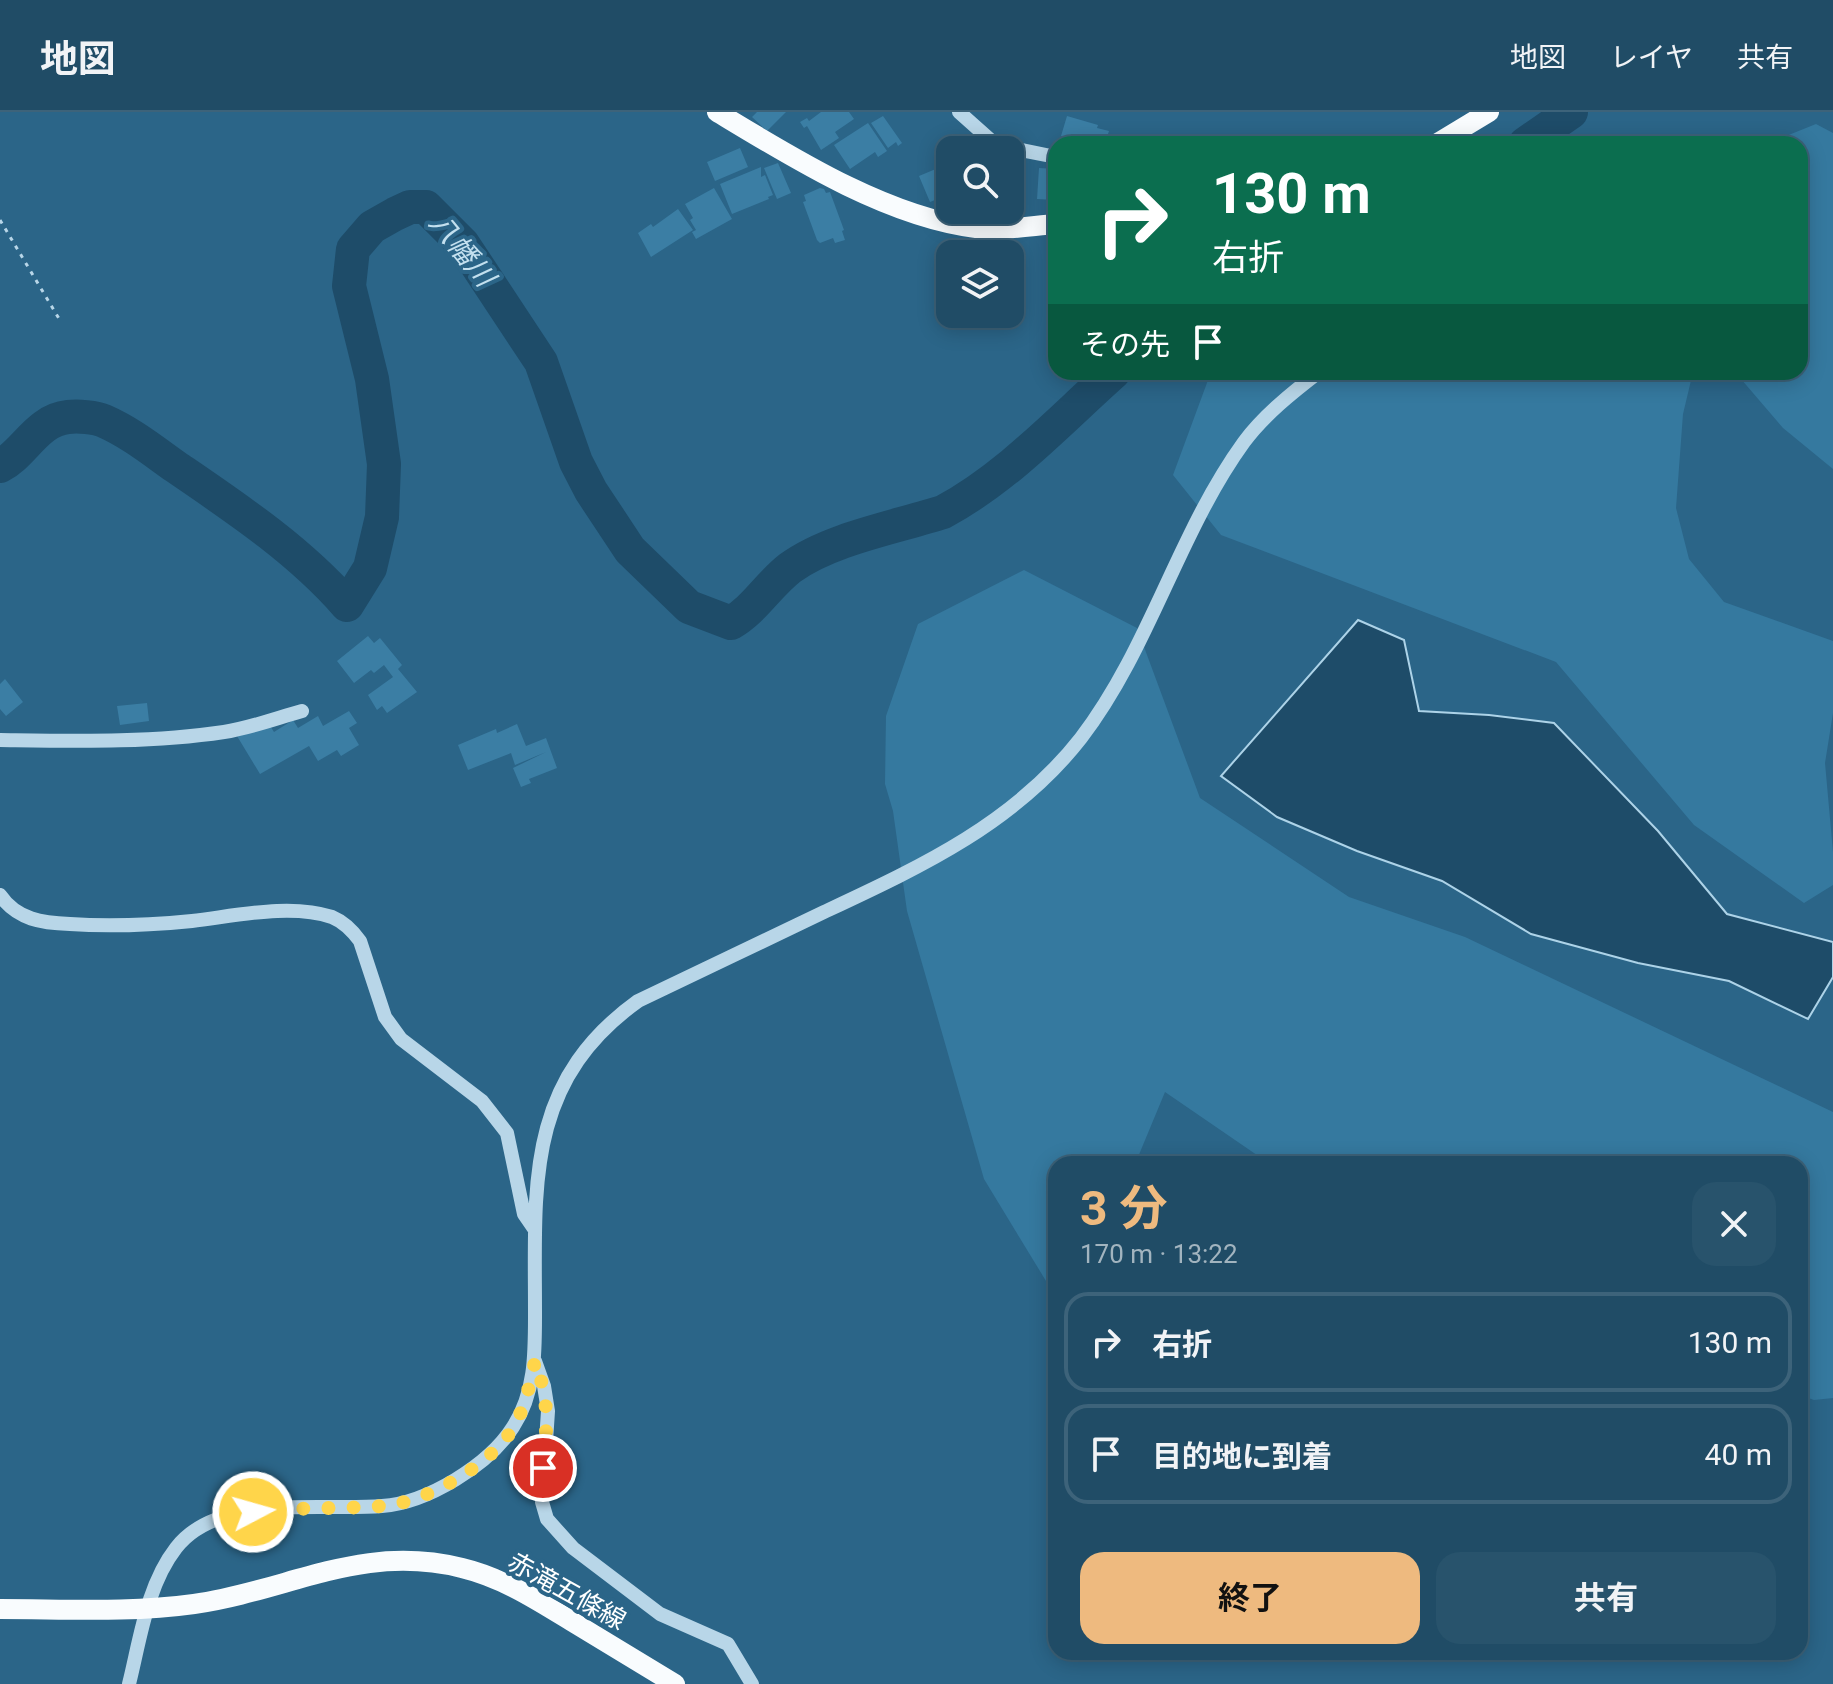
<!DOCTYPE html>
<html lang="ja">
<head>
<meta charset="utf-8">
<style>
	body { margin:0; font-family:Roboto,"Noto Sans JP",sans-serif; background:#28536c; color:#f1f3f6; height:100vh; display:flex; flex-direction:column; font-size:30px; white-space:nowrap }
	* { box-sizing:border-box; margin:0 }
	p { font-size:26px; color:#a2b4bf }
	.icon { flex:none; width:44px; height:44px; fill:none; stroke:currentColor; stroke-width:2; stroke-linecap:round; stroke-linejoin:round }
	.map { position:relative; flex:1; overflow:hidden }
	.side { position:absolute; left:1048px; top:1044px; width:760px; height:504px; display:flex; flex-direction:column; background:#204c66; border-radius:24px; box-shadow:0 4px 20px #0003,0 0 0 2px #3d637a }
	.side>* { flex:none }
	.hud { position:absolute; left:1048px; top:24px; width:760px; height:244px; border-radius:24px; box-shadow:0 4px 20px #0003,0 0 0 2px #3d637a; background:#0b6e4f; color:#fff; overflow:hidden }
	.buttons { position:absolute; left:936px; top:24px; display:grid; gap:16px }
	.buttons a { display:grid; place-items:center; width:88px; height:88px; border-radius:16px; background:#204c66; box-shadow:0 4px 20px #0003,0 0 0 2px #3d637a; font-size:40px }
	.pin { position:absolute; display:grid; place-items:center; width:68px; height:68px; color:#fff; margin:-34px; border:4px solid #fff; border-radius:50%; box-shadow:0 2px 8px #0007 }
	.me { position:absolute; width:88px; margin:-44px; rotate:84deg; stroke-linejoin:round; filter:drop-shadow(0 0 6px #0008) }
	.turn { display:flex; align-items:center; gap:28px; height:168px; padding:0 32px; font-size:36px }
	.turn .icon { width:104px; height:104px; stroke-width:2.5 }
	.turn b { display:block; font-size:56px; line-height:68px }
	.then { display:flex; align-items:center; height:76px; padding:0 32px; background:#0003; gap:16px; font-size:30px }
	.round { display:grid; place-items:center; flex:none; width:84px; height:84px; border-radius:24px; background:#28536c }
	.overview { display:flex; align-items:center; justify-content:space-between; height:136px; padding:0 32px }
	h1 { font-size:48px; font-weight:700; line-height:60px; color:#eeba7f }
	.cta { display:flex; gap:16px; margin-top:auto; padding:16px 32px }
	.cta a { flex:1; height:92px; border-radius:24px; background:#eeba7f; color:#111; font-size:32px; font-weight:700; line-height:92px; text-align:center }
	.cta a+a { background:#28536c; color:#f1f3f6 }
	ul { padding:0; list-style:none }
	li { display:flex; align-items:center; gap:24px; height:100px; margin:0 16px 12px; padding:0 16px; border:4px solid #3d637a; border-radius:24px }
	li div { flex:1 }
	li b { display:block; font-size:30px }
	li em { font-style:normal }
	header { display:flex; align-items:center; gap:48px; box-sizing:border-box; height:112px; padding:0 40px; background:#204c66; border-bottom:2px solid #3d637a }
	header strong { font-size:38px }
	nav { display:flex; gap:44px; margin-inline-start:auto; font-size:28px }
	.map>svg:first-child { display:block }
</style>
</head>
<body>
<header>
<strong>地図</strong>
<nav><a>地図</a><a>レイヤ</a><a>共有</a></nav>
</header>
<div class="map">
<svg width="1833" height="1572" viewBox="0 0 1833 1572">
	<rect width="100%" height="100%" fill="#2b6588"/>
	<!-- green -->
	<path fill="#35799f" d="M1816,12l17,9v336l-50,-41 -48,-56h65v-228h-34z
		M1211,260h482l-10,42 -7,94 13,51 35,43 109,39v72l-8,50 8,89v33l-29,18 -110,-78 -138,-163 -335,-127 -48,-60z
		M1024,458l113,58 63,170 149,99 116,40 368,175v286l-19,2 -14,-5v-231h-530l-105,-72 -27,65v7h-82v126l-10,-9 -62,-102 -77,-268 -14,-100 -8,-27 1,-68 32,-92z"/>
	<!-- water -->
	<path fill="#1e4c69" stroke="#add3e8" stroke-width="2" d="M1358,508l46,20 15,71 70,4 65,8 104,108 69,83 106,28v35l-25,42 -79,-38 -91,-18 -107,-29 -89,-53 -85,-30 -80,-34 -56,-41z"/>
	<g fill="none" stroke-linecap="round" stroke-linejoin="round">
		<!-- river -->
		<path stroke="#1e4c69" stroke-width="34" d="M1525,32l46,-32
			M0,354c24,-12 37,-46 68,-49 10,-1 27,0 36,4 27,12 48,29 72,46 60,41 123,83 171,138l23,-37 12,-51 2,-53 -12,-85 -23,-93 4,-37 19,-22 23,-13 15,-7h16l37,37 78,118 35,100 15,29 39,59 59,57 42,16c24,-14 37,-38 59,-55 39,-29 106,-41 153,-56 65,-35 116,-91 171,-140"/>
	</g>
	<!-- building -->
	<path fill="#3b7ea4" d="M757,0h29l-19,19 -15,-14z
		M821,0h28l5,7 -19,13 4,6 -18,12 -14,-24 -3,2 -4,-6 7,-4 2,3z
		M883,4l19,27 -4,3 -2,-4 -8,6 -17,-25z
		M1067,4l31,9 -1,3 12,3 -2,6 11,2 -2,5h-27l-28,-8z
		M868,11l19,28 -9,6 -3,-5 -25,17 -16,-24z
		M740,36l8,19 -33,14 -8,-19z
		M778,51l13,30 -14,6 -13,-31z
		M950,51v31l-20,8 -11,-26z
		M761,55v10l4,-2 8,20 -5,2 1,2 -37,15 -12,-30z
		M1039,56l17,1v31l-19,-1z
		M714,76l18,31 -36,20 -4,-7 4,-2 -6,-10 3,-2 -8,-14z
		M820,76l4,1 2,4 4,-1 14,38 -2,1 3,9 -10,3 -2,-5 -13,5 -3,-3 -14,-38 3,-1 -2,-6z
		M678,97l15,21 -42,27 -13,-24 13,-9 2,3z
		M368,524l6,7 6,-5 22,27 -4,4 19,23 -30,21 -5,-7 -5,4 -9,-15 25,-18 -9,-12 -10,8 -3,-3 -17,13 -17,-22z
		M5,567l18,23 -17,14 -6,-7v-25z
		M147,591l2,18 -29,4 -3,-19z
		M349,599l8,12 -8,5 10,17 -18,11 -4,-6 -19,11 -9,-15 -49,28 -23,-38 32,-12 5,8 19,-12 5,8 20,-12 5,10z
		M517,612l9,22 20,-8 11,30 -28,11 2,4 -10,4 -8,-19 33,-16 -31,13 -4,-12 -43,17 -10,-25 38,-16 1,4z"/>
	<g fill="none" stroke-linecap="round" stroke-linejoin="round">
		<!-- path -->
		<path stroke="#b8d6e8" stroke-width="3" stroke-dasharray="4 6" stroke-linecap="butt" d="M0,108l61,102"/>
		<!-- minor -->
		<path stroke="#b8d6e8" stroke-width="14" d="M959,0l37,33 60,12
			M0,628c74,1 151,3 224,-8 26,-4 53,-14 78,-21
			M0,783c17,25 43,28 70,29 41,3 81,1 122,-3 43,-5 98,-18 140,-4 12,5 20,13 28,24l25,76 16,22 81,62 25,32 17,81 11,16
			M535,1249l9,25 4,25 -6,91 5,17 26,29 87,66 68,30 24,40
			M129,1572c11,-44 18,-99 47,-136 42,-55 145,-37 206,-42 45,-3 107,-41 131,-79 23,-35 22,-76 22,-116 0,-125 -10,-229 103,-310 62,-30 124,-59 186,-89 96,-45 190,-88 257,-174 69,-90 97,-205 163,-296 20,-27 49,-50 75,-70"/>
		<!-- major -->
		<path stroke="#f9fcfe" stroke-width="20" d="M717,0c76,46 170,105 259,116 26,3 54,-2 80,-4
			M1436,32l53,-32
			M0,1497c65,0 130,4 194,-5 97,-14 167,-61 268,-36 42,10 78,34 114,56 33,20 66,40 99,60"/>
	</g>
	<g fill="none" stroke-linecap="round" stroke-linejoin="round">
		<!-- route -->
		<path stroke="#ffd54a" stroke-width="14" stroke-dasharray="0 25.2" d="M253,1400c44,-5 86,-3 129,-6 44,-3 111,-42 133,-81 11,-21 15,-42 20,-64 15,42 12,64 8,107"/>
	</g>
	<g text-anchor="middle" dominant-baseline="central" stroke-width="8" stroke-linejoin="round" paint-order="stroke">
		<!-- street labels -->
		<g font-size="26" fill="#fff" stroke="#2b6588">
			<text transform="translate(567 1479) rotate(29)">赤滝五條線</text>
		</g>
		<!-- water labels -->
		<g font-size="28" font-style="italic" fill="#c3e0ef" stroke="#2b6588">
			<text transform="translate(462 138) rotate(51)">八幡川</text>
		</g>
	</g>
</svg>
<div class="buttons">
<a><svg class="icon" aria-label="search" viewBox="0 0 24 24"><circle cx="10" cy="10" r="6"/><path d="M15 15l6 6"/></svg></a>
<a><svg class="icon" aria-label="layers" viewBox="0 0 24 24"><path d="M12 4l9 5-9 5-9-5zM3 14l9 5 9-5"/></svg></a>
</div>
<div class="pin" style="left:543px;top:1356px;background:#d93025"><svg class="icon" aria-label="arrive" viewBox="0 0 24 24"><path d="M6 21V4h12l-3 4 3 4H6"/></svg></div>
<svg class="me" style="left:253px;top:1400px" viewBox="-20 -20 40 40"><circle r="17" fill="#ffd54a" stroke="#fff" stroke-width="3"/><path d="M0-11L8 9 0 5-8 9z" fill="#fff"/></svg>
<div class="hud">
<div class="turn"><svg class="icon" aria-label="right" viewBox="0 0 24 24"><path d="M7 20v-9h11M14 6l5 5-5 5"/></svg><div><b>130 m</b>右折</div></div>
<div class="then">その先<svg class="icon" aria-label="arrive" viewBox="0 0 24 24"><path d="M6 21V4h12l-3 4 3 4H6"/></svg></div>
</div>
<section class="side">
<div class="overview"><div><h1>3 分</h1><p>170 m · 13:22</p></div><a class="round"><svg class="icon" aria-label="close" viewBox="0 0 24 24"><path d="M6 6l12 12M18 6L6 18"/></svg></a></div>
<ul>
<li><svg class="icon" aria-label="right" viewBox="0 0 24 24"><path d="M7 20v-9h11M14 6l5 5-5 5"/></svg><div><b>右折</b></div><em>130 m</em></li>
<li><svg class="icon" aria-label="arrive" viewBox="0 0 24 24"><path d="M6 21V4h12l-3 4 3 4H6"/></svg><div><b>目的地に到着</b></div><em>40 m</em></li>
</ul>
<div class="cta"><a>終了</a><a>共有</a></div>
</section>
</div>
</body>
</html>
